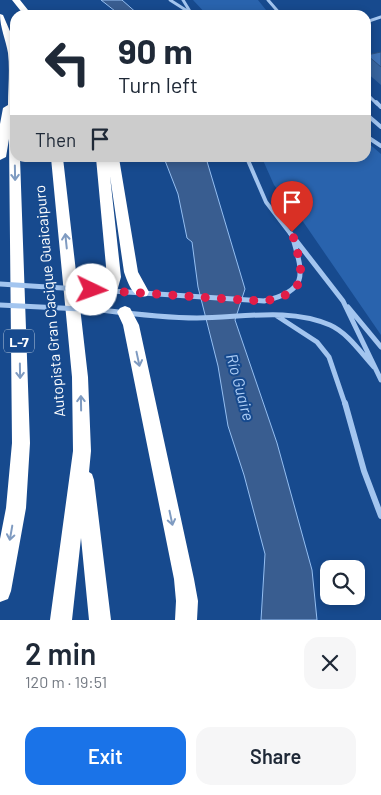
<!DOCTYPE html>
<html lang="en">
<head>
<meta charset="utf-8">
<style>
	body { margin:0; font-family:Barlow,sans-serif; background:#f6f6f7; color:#1f2937; height:100vh; display:flex; flex-direction:column; font-size:19px; white-space:nowrap }
	* { box-sizing:border-box; margin:0 }
	p { font-size:16px; color:#747a83 }
	.icon { flex:none; width:28px; height:28px; fill:none; stroke:currentColor; stroke-width:2; stroke-linecap:round; stroke-linejoin:round }
	.map { position:relative; height:620px; overflow:hidden }
	.side { display:flex; flex-direction:column; background:#fff; flex:1 }
	.side>* { flex:none }
	.guide { position:absolute; left:10px; top:10px; width:361px; height:152px; border-radius:15px; box-shadow:0 2px 8px #0003; background:#fff; color:#1f2937; overflow:hidden }
	.fabs { position:absolute; left:320px; top:560px; display:grid; gap:10px }
	.fabs a { display:grid; place-items:center; width:45px; height:45px; border-radius:10px; background:#fff; box-shadow:0 2px 8px #0003; font-size:25px }
	.pin { position:absolute; display:grid; place-items:center; width:42px; height:42px; color:#fff; margin:-51px -21px; border-radius:50% 50% 50% 0; rotate:-45deg; box-shadow:0 0 5px #0007 }
	.pin .icon { rotate:45deg }
	.me { position:absolute; width:55px; margin:-28px; rotate:93deg; stroke-linejoin:round; filter:drop-shadow(0 0 4px #0008) }
	.turn { display:flex; align-items:center; gap:18px; height:105px; padding:0 25px; font-size:22px }
	.turn .icon { width:65px; height:65px; stroke-width:2.5 }
	.turn b { display:block; font-size:35px; line-height:42px }
	.then { display:flex; align-items:center; height:48px; padding:0 25px; background:#0003; gap:10px; font-size:19px }
	.round { display:grid; place-items:center; flex:none; width:52px; height:52px; border-radius:15px; background:#f6f6f7 }
	.summary { display:flex; align-items:center; justify-content:space-between; height:85px; padding:0 25px }
	h1 { font-size:30px; font-weight:600; line-height:38px }
	.cta { display:flex; gap:10px; margin-top:auto; padding:10px 25px }
	.cta a { flex:1; height:58px; border-radius:15px; background:#1a73e8; color:#fff; font-size:20px; font-weight:600; line-height:58px; text-align:center }
	.cta a+a { background:#f6f6f7; color:#1f2937 }
	.map>svg:first-child { display:block }
</style>
</head>
<body>
<div class="map">
<svg width="381" height="620" viewBox="0 0 381 620">
	<rect width="100%" height="100%" fill="#174a8e"/>
	<!-- green -->
	<path fill="#2963ad" d="M193,0h65l12,15h-63z
		M366,141l15,13v181l-77,-112 -30,-38 -12,-27h104z"/>
	<!-- water -->
	<path fill="#395d90" stroke="#95bff2" d="M101,0h21l17,15h-19z
		M164,158h42l39,131 -10,31 42,123 35,127 5,50h-56l4,-66 -21,-79 -16,-49 -10,-60 -20,-79 -6,-45 -5,-4 -9,-44z"/>
	<g fill="none" stroke-linecap="round" stroke-linejoin="round">
		<!-- minor-far3 -->
		<path stroke="#a3c5ef" stroke-width="3" d="M170,0l22,14
			M183,0l8,13
			M268,0l13,15
			M366,22l15,-5
			M366,93l11,11"/>
		<!-- minor-far2 -->
		<path stroke="#a3c5ef" stroke-width="4" d="M376,102l5,5
			M366,114l15,13
			M366,136l15,10
			M247,158l19,44 26,34"/>
		<!-- minor-far1 -->
		<path stroke="#a3c5ef" stroke-width="5" d="M291,234l52,67 38,79
			M112,291l152,10c46,-11 39,-27 28,-66
			M348,307l33,40
			M101,310c32,4 64,8 96,8 44,0 91,-11 133,7 18,8 31,28 44,42
			M277,316l40,26 12,15 16,47"/>
		<!-- minor -->
		<path stroke="#a3c5ef" stroke-width="6" d="M345,403l19,68 17,45"/>
		<!-- motorway -->
		<path fill="#fff" fill-rule="evenodd" d="M12,0h8l12,15h-8z
			M0,14l3,1 12,28v115h5l10,285 -4,65 -15,83 -3,8 -8,3v-63l6,-31 6,-65 -3,-304 -3,18 -6,3v-36l3,-16 5,-3c0,-17 2,-35 0,-52 -2,-13 -8,-25 -8,-39z
			M51,158h12l25,219 3,74 -2,21 3,2 2,6 17,140h-22l-8,-82 -9,82h-22l23,-169 -1,-74z
			M96,158h23l19,114 11,20 -2,4c-14,4 -19,-13 -23,-24l-14,-96 11,101 -5,18 -5,1 -5,-1 -2,-4 3,-14z
			M125,306l5,2 9,17 55,254 4,22 -1,19h-22l1,-19 -2,-22 -51,-254 -6,-13 3,-4z"/>
		<!-- minor-bridge -->
		<path stroke="#a3c5ef" stroke-width="5" d="M0,284l110,7
			M0,305l101,5"/>
	</g>
	<!-- wall -->
	<path fill="#36639d" d="M381,52v33l-15,-13 1,-17z"/>
	<!-- building -->
	<path fill="#3f73b7" stroke="#2c5080" d="M381,52v15l-14,-12z"/>
	<!-- one-way arrows -->
	<defs><path id="oneway-shaft" d="M-6 0H5M1.5-3L5.5 0L1.5 3" fill="none" stroke-width="1.6" stroke-linecap="round" stroke-linejoin="round" transform="scale(1.25)"/></defs>
	<g stroke="#7f9bc1">
		<use href="#oneway-shaft" transform="translate(15 173) rotate(89)"/>
		<use href="#oneway-shaft" transform="translate(66 241) rotate(-96)"/>
		<use href="#oneway-shaft" transform="translate(138 359) rotate(78)"/>
		<use href="#oneway-shaft" transform="translate(20 371) rotate(89)"/>
		<use href="#oneway-shaft" transform="translate(81 403) rotate(-91)"/>
		<use href="#oneway-shaft" transform="translate(171 518) rotate(78)"/>
		<use href="#oneway-shaft" transform="translate(11 533) rotate(100)"/>
	</g>
	<g fill="none" stroke-linecap="round" stroke-linejoin="round">
		<!-- route -->
		<path stroke="#e11d48" stroke-width="9" stroke-dasharray="0 16.2" d="M92,290c57,3 115,8 172,11 49,-8 38,-31 28,-69"/>
	</g>
	<g text-anchor="middle" dominant-baseline="central" stroke-width="4" stroke-linejoin="round" paint-order="stroke">
		<!-- shield labels -->
		<rect fill="#174a8e" stroke="#b9c9dd" stroke-width="1" x="4" y="329.5" width="30" height="23" rx="4"/>
		<g font-size="14" font-weight="bold" fill="#fff">
			<text x="19" y="341">L-7</text>
		</g>
		<!-- street labels -->
		<g font-size="15" fill="#fff" stroke="#174a8e">
			<text transform="translate(49 301) rotate(-95)">Autopista Gran Cacique Guaicaipuro</text>
		</g>
		<!-- water labels -->
		<g font-size="16" font-style="italic" fill="#afcff7" stroke="#174a8e">
			<text transform="translate(241 387) rotate(75)">Río Guaire</text>
		</g>
	</g>
</svg>
<div class="fabs">
<a><svg class="icon" aria-label="search" viewBox="0 0 24 24"><circle cx="10" cy="10" r="6"/><path d="M15 15l6 6"/></svg></a>
</div>
<div class="pin" style="left:292px;top:232px;background:#d93025"><svg class="icon" aria-label="arrive" viewBox="0 0 24 24"><path d="M6 21V4h12l-3 4 3 4H6"/></svg></div>
<svg class="me" style="left:92px;top:290px" viewBox="-20 -20 40 40"><circle r="19" fill="#fff"/><path d="M0-13L10 11 0 6-10 11z" fill="#e11d48"/></svg>
<div class="guide">
<div class="turn"><svg class="icon" aria-label="left" viewBox="0 0 24 24"><path d="M17 20v-9H6M10 6l-5 5 5 5"/></svg><div><b>90 m</b>Turn left</div></div>
<div class="then">Then<svg class="icon" aria-label="arrive" viewBox="0 0 24 24"><path d="M6 21V4h12l-3 4 3 4H6"/></svg></div>
</div>
</div>
<section class="side">
<div class="summary"><div><h1>2 min</h1><p>120 m · 19:51</p></div><a class="round"><svg class="icon" aria-label="close" viewBox="0 0 24 24"><path d="M6 6l12 12M18 6L6 18"/></svg></a></div>
<div class="cta"><a>Exit</a><a>Share</a></div>
</section>
</body>
</html>
